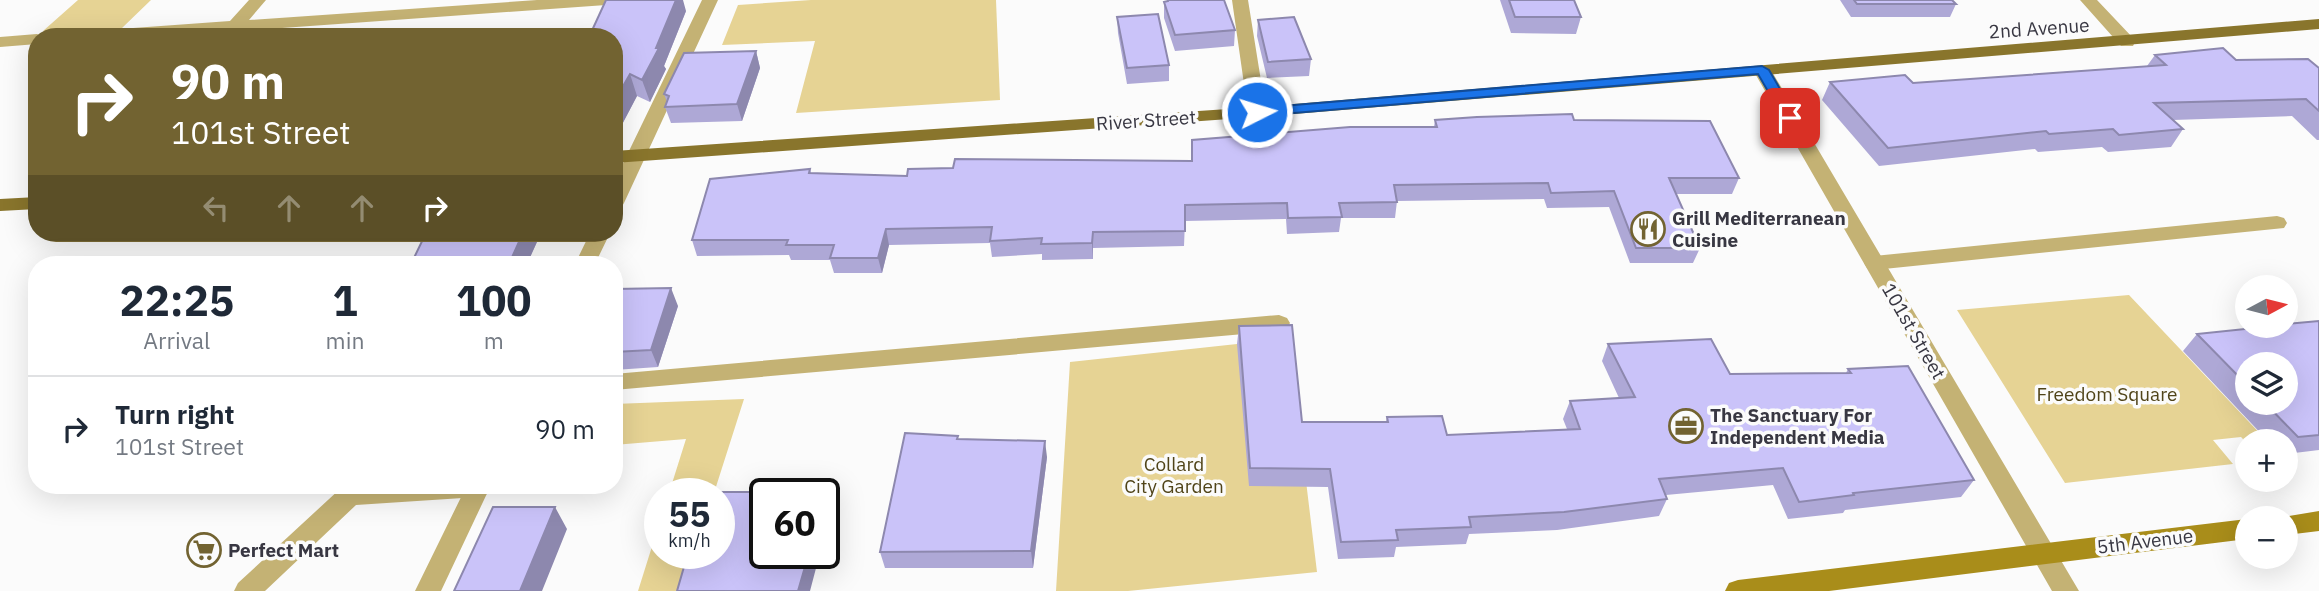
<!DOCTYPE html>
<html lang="en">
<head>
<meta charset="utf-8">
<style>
	body { margin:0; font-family:"IBM Plex Sans",sans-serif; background:#f2f2f3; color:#1f2937; height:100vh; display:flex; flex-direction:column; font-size:26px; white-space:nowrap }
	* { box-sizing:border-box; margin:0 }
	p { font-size:23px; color:#747a83 }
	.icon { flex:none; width:38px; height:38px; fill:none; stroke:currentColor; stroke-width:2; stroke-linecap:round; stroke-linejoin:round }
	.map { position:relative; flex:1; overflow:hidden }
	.drawer { position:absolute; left:28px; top:256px; width:595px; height:238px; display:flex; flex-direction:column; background:#fff; border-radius:28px; box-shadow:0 7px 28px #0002 }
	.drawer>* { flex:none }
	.top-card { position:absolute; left:28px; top:28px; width:595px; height:214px; border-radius:28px; box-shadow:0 7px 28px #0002; background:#726331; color:#fff; overflow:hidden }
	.needle { width:46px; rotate:83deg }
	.controls { position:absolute; left:2235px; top:275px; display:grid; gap:14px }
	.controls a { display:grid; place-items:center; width:63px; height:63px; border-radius:50%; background:#fff; box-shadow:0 7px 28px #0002; font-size:35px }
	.speed { position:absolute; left:644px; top:478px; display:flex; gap:14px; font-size:35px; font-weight:700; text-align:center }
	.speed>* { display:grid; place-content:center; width:91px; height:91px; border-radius:50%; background:#fff; box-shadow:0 7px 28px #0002; line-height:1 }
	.speed small { font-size:18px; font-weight:400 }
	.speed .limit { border:4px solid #111; border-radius:10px; background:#fff; color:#111 }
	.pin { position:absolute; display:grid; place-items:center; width:60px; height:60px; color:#fff; margin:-30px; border-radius:14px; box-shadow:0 4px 10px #0006 }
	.me { position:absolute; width:77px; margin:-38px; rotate:85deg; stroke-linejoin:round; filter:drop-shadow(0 0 5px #0008) }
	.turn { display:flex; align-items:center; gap:24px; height:147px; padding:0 28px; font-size:32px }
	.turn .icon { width:91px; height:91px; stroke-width:2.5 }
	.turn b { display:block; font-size:49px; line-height:60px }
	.lanes { display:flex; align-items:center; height:66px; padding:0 28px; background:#0003; justify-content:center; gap:35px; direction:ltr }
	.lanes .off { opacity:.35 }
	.eta { display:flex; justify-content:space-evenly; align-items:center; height:119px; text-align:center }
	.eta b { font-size:42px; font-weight:800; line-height:49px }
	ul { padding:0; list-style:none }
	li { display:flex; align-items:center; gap:21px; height:105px; padding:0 28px; border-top:2px solid #e0e1e3 }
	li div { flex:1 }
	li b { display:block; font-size:26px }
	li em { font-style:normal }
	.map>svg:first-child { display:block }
</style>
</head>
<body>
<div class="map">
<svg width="2319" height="591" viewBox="0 0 2319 591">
	<rect width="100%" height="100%" fill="#fbfbfb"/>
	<!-- green -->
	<path fill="#e6d394" d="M78,0h73l-29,28 -79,3z
		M811,0h185l4,100 -204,13 19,-72 -93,4 16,-40z
		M2129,295l138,146h-20v2l-6,-6 -28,3 20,24 -168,19 -108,-173z
		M1237,344l58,46 22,182 -189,19h-72l14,-229z
		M744,399l-30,94h-45l17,-54 -72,6v-41z
		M660,521v32h36l-12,38h-46z"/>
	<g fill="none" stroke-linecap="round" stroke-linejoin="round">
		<!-- lane -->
		<path fill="#c4b274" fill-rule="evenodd" d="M249,0h17l-17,20 288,-20h77l-8,5 -366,26 -6,6h-11l-2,-5 -68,5h-83l8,-5 152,-11z
			M2080,0h17l36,38 2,4 -2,4h-12z
			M37,34l7,3h-7v7l-37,3v-10z
			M2277,216l7,2 3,5 -3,5 -410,42 -7,-2 -3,-5 3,-5 7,-2z
			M1279,315l8,3 3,5 -3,5 -8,3 -665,59v-16z
			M355,485h134l1,2 -3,7 -9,3 -122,8 -91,86h-31l4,-8 103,-95z"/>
		<!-- street -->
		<path fill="#c4b274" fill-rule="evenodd" d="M702,0h16l-94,203 -3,5 -7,1v-27z
			M1232,0h16l18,112 -9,5 -9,-5z
			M1762,65l9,5 308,521h-27l-299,-521z
			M590,233h20l-15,31h-20z
			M467,485h24l-50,106h-26z"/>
		<!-- secondary -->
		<path fill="#a98d1a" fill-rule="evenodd" d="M2319,511v20l-33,4v-17h-9z
			M2247,519v20l-418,52h-104l4,-8 9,-3z"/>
		<!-- primary -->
		<path fill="#89752c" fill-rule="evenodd" d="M2319,19v10l-1062,88 -643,46v-12l643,-44z
			M37,197v12l-37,2v-12z"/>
	</g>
	<!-- wall -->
	<path fill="#aea8d6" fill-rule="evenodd" d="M1167,0h57l11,30 -1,16 -59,5 -11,-33v-16h3z
		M1500,0h74l7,17 -5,17 -65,-1z
		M1840,0h112l4,4 -6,13h-99z
		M686,11l-22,55 2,3 -16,33 -13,-6 -20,38h-3v-97z
		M1117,17l52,48v16l-42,3 -9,-51z
		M1258,20l53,39 -2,17 -42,2 -10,-42z
		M756,51l4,17 -18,53 -71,2 -6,-16 2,-5 -3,-8z
		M2155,55l81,5 83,8v72h-2l-25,-24 -119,4 10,9 -12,18 -63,5 -6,-5 -64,5 -3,-3 -156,17 -57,-66 8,-18 83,1 234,-17z
		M1435,120h139l165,58 -7,16h-56l24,54 -7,15h-63l-21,-56 -62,1 -3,-9 -147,2 -2,17h-54l-2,14 -52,2 -1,-15 -101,2 -1,25 -91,2v11l-51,1v-6l-50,3 -2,-14 -101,2 -7,28h-48l-4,-13h-39l-2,-5 -92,1 -5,-16 118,-71 1,4 96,3 285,-15 242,-34z
		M426,233h115l-14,31h-113l-2,-2z
		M614,289l64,17 -20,61 -44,3z
		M2319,321v129l-33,4v-13h-18l-85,-90 14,-17zM2247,364l39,38h-39z
		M1239,326l63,96h84l1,-5 60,18 120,-6 -4,-10 7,-18 49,-3 -17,-37 6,-17 122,30 116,-1 2,-4 126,111 -13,17 -116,13 -2,3 -55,6 -15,-34 -107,10 1,4 -8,17 -102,14 -88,4 -3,10 -70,3 -2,10 -56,2 -10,-72 -79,-1 -12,-142z
		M958,439l89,18 -14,111h-148l-5,-16z"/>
	<!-- shaded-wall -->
	<path fill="#8d88ae" d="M676,0h7l3,11 -22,55 2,3 -16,33 -8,-22z
		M756,51l4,17 -18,53 -5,-17z
		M630,74l7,22 -20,38 -3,-7v-25z
		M886,229l3,16 -7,28 -4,-15z
		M1093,232v27l-1,-16z
		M523,233h18l-14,31h-18z
		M671,288l7,18 -20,61 -7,-17z
		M1045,441l2,16 -14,111 -2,-17z
		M825,493l6,19 -7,25z
		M555,507l12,22 -25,62h-22z
		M809,553h11l-10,38h-12z"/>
	<!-- building -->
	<path fill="#cac3f9" stroke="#8d88ae" stroke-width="2" d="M606,0h70l-20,48h3l-17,32 -12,-6 -16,28v-65h-25z
		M1168,0h56l11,30 -60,5 -11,-33 4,-1z
		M1509,0h65l7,17h-66z
		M1854,0h98l4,4h-99z
		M1158,14l11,51 -42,3 -10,-51z
		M1294,17l17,42 -43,3 -10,-42z
		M2223,48l13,12 72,-1 11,9v43l-13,-12 -152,4 29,26 -64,6 -6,-6 -64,5 -3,-3 -158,17 -58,-66 75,-7 8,8 253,-18 -11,-10z
		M756,51l-19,53 -72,3 4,-11 -5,-2 20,-41z
		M1572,114l2,6 136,1 29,57h-70l31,70h-64l-22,-57 -63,2 -3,-10 -154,2 3,17 -58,1 3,14 -54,1 -1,-15 -102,2v26l-92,1 -1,11 -51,1 1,-6 -52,3 2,-14 -106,2 -8,29h-48l4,-13h-48l2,-5h-96l18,-61 100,-10 -1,4 98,3 1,-7 45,-1 2,-9 237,2v-21l158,-13h87l-2,-7 42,-3z
		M426,233h97l-14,31h-39l4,-5 -62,3z
		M671,288l-20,62 -37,2v-63z
		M2319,321v114l-21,2 -34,-35h22v-38h-39v21l-50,-51 77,-8h12v-2z
		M1292,325l10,97h86l-1,-5 55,-1 5,19 133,-6 -10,-28 65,-4 -27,-53 103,-5 19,35 121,-1 -3,-4 60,-3 66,114 -121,13 1,2 -55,7 -16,-34 -124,11 8,20 -103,13 -95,5 2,10 -75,3 2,10 -57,2 -11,-73 -80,-1 -11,-142z
		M905,433l53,3 -1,3 88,2 -14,110 -151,1z
		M705,492h61l-1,3v58h44l-11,38h-121l11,-38h31v-59h-15z
		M493,507h62l-35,84h-66z"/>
	<!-- route -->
	<path fill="#1a73e8" stroke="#114b97" stroke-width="2" d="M1762,66l7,4 28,48 -2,3h-10l-27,-47 -501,42 -7,-4 7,-4z"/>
	<!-- icons -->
	<defs>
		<g id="restaurant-ring" transform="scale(1.75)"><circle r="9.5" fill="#fbfbfb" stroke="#726331" stroke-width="1.5"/><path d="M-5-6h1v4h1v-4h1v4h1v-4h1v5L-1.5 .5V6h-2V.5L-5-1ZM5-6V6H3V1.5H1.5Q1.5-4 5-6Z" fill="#726331"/></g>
		<g id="office-ring" transform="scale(1.75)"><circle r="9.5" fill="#fbfbfb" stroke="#726331" stroke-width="1.5"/><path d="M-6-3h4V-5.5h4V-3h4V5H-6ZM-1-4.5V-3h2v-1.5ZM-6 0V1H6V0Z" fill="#726331"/></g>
		<g id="supermarket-ring" transform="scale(1.75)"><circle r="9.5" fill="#fbfbfb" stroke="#726331" stroke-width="1.5"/><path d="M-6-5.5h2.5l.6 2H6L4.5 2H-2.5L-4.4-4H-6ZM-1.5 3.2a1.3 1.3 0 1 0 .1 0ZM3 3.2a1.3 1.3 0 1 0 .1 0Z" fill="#726331"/></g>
	</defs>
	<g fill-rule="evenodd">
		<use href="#restaurant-ring" x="1648" y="229"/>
		<use href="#office-ring" x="1686" y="426"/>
		<use href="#supermarket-ring" x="204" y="550"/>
	</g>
	<g text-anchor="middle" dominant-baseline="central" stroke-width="7" stroke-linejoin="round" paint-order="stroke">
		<!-- street labels -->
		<g font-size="19" fill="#383742" stroke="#fbfbfb">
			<text transform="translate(2039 28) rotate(-4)">2nd Avenue</text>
			<text transform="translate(1146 120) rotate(-4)">River Street</text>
			<text transform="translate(1914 331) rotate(60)">101st Street</text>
			<text transform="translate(2145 541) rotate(-7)">5th Avenue</text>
		</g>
		<!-- poi labels -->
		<g font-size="19" font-weight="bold" fill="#383742" stroke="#fbfbfb" text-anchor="start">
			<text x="1672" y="218">Grill Mediterranean<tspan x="1672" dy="22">Cuisine</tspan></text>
			<text x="1710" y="415">The Sanctuary For<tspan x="1710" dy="22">Independent Media</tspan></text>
			<text x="228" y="550">Perfect Mart</text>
		</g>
		<!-- park labels -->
		<g font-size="19" fill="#504419" stroke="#fbfbfb">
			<text x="2107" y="394">Freedom Square</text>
			<text x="1174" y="464">Collard<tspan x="1174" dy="22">City Garden</tspan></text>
		</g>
	</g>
</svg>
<div class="controls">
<a><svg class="needle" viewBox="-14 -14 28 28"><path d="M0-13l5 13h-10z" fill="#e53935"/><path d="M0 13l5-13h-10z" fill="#747a83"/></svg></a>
<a><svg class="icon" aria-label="layers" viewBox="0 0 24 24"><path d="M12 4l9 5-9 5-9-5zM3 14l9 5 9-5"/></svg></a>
<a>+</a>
<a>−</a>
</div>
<div class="speed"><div>55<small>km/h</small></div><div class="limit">60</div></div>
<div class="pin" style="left:1790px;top:118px;background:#d93025"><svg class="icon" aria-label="arrive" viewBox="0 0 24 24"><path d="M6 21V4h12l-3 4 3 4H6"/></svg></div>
<svg class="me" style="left:1257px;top:112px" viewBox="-20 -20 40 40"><circle r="17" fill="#1a73e8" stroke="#fff" stroke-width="3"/><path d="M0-11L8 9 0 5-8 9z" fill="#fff"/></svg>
<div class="top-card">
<div class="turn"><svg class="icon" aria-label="right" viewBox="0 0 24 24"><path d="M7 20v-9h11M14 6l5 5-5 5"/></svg><div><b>90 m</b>101st Street</div></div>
<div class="lanes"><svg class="icon off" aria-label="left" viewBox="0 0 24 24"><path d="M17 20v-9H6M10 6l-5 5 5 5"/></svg><svg class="icon off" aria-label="ahead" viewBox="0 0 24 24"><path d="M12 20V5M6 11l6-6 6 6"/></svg><svg class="icon off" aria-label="ahead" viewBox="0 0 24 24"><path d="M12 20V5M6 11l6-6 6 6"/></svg><svg class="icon" aria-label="right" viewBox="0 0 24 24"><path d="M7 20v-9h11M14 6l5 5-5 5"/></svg></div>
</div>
<section class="drawer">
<div class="eta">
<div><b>22:25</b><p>Arrival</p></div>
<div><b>1</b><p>min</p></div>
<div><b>100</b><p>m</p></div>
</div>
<ul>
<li><svg class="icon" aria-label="right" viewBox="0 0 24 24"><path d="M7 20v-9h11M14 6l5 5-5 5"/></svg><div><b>Turn right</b><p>101st Street</p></div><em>90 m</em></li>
</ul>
</section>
</div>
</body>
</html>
